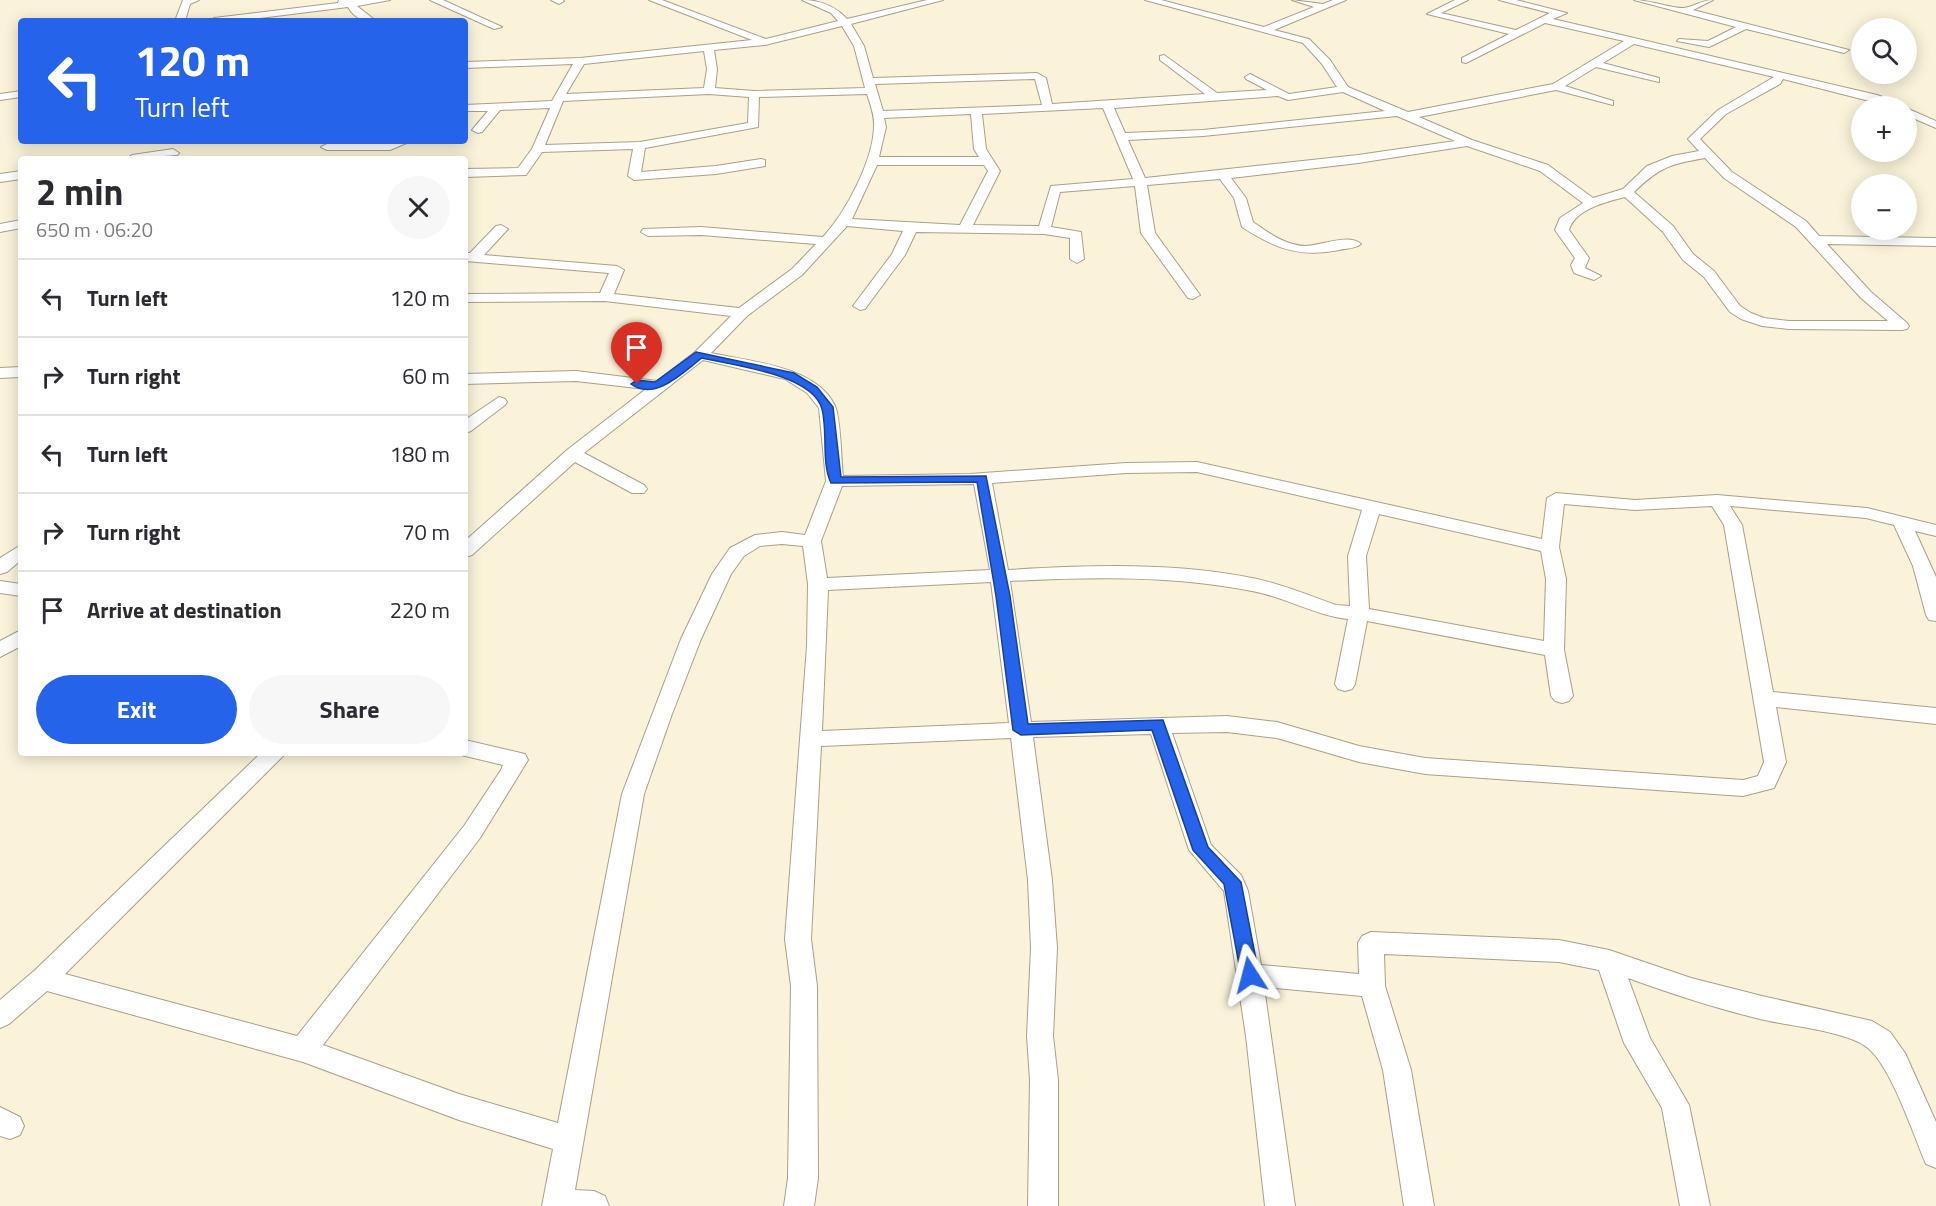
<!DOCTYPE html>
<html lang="en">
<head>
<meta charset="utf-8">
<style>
	body { margin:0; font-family:"Titillium Web",sans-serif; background:#f7f7f7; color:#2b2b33; height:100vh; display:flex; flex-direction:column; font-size:22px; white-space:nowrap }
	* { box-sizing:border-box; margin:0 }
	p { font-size:20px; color:#7c7c81 }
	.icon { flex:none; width:33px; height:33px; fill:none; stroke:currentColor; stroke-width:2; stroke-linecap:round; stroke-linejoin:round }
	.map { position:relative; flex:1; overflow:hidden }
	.drawer { position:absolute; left:18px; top:156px; width:450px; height:600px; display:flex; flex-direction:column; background:#fff; border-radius:6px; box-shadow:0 3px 15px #0003 }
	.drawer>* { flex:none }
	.hud { position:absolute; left:18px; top:18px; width:450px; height:126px; border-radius:6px; box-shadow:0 3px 15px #0003; background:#2563eb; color:#fff; overflow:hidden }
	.controls { position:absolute; left:1851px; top:18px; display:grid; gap:12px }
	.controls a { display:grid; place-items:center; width:66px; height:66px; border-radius:50%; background:#fff; box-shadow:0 3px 15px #0003; font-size:30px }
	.pin { position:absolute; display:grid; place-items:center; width:51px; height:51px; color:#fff; margin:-62px -26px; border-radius:50% 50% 50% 0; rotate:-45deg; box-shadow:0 0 6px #0007 }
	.pin .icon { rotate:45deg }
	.me { position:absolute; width:66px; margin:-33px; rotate:351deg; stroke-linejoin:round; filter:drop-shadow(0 0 4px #0008) }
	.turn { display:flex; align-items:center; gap:21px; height:126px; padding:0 18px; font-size:27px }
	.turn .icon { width:78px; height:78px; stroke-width:2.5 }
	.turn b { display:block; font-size:42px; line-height:51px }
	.round { display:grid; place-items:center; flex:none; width:63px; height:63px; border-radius:32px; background:#f7f7f7 }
	.headline { display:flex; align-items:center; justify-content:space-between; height:102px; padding:0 18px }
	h1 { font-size:36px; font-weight:700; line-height:45px }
	.cta { display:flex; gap:12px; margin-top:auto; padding:12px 18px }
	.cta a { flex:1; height:69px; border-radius:36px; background:#2563eb; color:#fff; font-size:24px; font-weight:700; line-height:69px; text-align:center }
	.cta a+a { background:#f7f7f7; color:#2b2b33 }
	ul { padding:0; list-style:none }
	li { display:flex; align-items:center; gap:18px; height:78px; padding:0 18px; border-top:2px solid #e1e1e2 }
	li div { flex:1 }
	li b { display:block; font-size:22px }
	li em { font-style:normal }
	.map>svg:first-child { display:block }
</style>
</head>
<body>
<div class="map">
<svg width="1936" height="1206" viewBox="0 0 1936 1206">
	<rect width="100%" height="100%" fill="#faf3da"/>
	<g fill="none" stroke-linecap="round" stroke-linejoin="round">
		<!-- minor casing -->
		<g stroke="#a8a089" stroke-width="2">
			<path id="minor" d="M183,0h16l-9,4 -5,17h-10z
				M339,0h51l-33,6 19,15c-13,0 -21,-2 -28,-14l-111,14h-28l5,-3 124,-15z
				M430,0h13l59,27 -8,2z
				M551,0h12l1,1 -5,3z
				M649,0h13l104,39 72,-18 -7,-8 -29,-13c19,0 33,6 45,19l80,-19h16l-92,24 13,22 9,32 164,-5 9,5 6,26 153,-10 -45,-34v-4l4,-1 53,38 50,-3 -21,-11 -1,-2 5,-3 39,20 48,-7 -15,-23 -19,-21 -158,-43h16l103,27 50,-20 -22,-7 31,4 10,-4h13l-72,30 35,9 21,21 18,27 60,25 145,-28 71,-43 -79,-18 -79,40 -4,-1v-4l47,-24 -82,-20 28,-14h13l-27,13 75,17 34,-17 -51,-13h17l51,13 -14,6 324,76 25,9 1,2h-14l-106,-27 -3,5 -54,30 -26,25 32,33 74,49 13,15 117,2v8l-109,-2 44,48 36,31 2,3 -2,3 -5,1 -113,-1 -27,-3 -21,-7 -11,-7 -26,-35 -21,-17 -20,-28 -38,-35c-19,5 -50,12 -56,33l20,28 -4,10 16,8 -7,4 -20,-7 -3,-8 4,-7 -20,-28 5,-12 23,-15 -43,-32 -73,-25 -109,17 -127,15 15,20 7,24c16,11 32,23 52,24 15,0 44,-13 56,-2 -6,5 -14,4 -22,6 -39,8 -65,-2 -97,-23l-8,-29 -14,-19 -73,6 8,48 45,62 -7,4 -5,-1 -47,-65 -6,-47 -75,6 -9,35 30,5 3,27 -7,4 -7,-4v-21l-26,-4 -128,-2 -11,23 -40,54 -5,1 -7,-4 39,-52 11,-23 -56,-5 -45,49 -55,41 -36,37c37,8 106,13 124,53 6,14 6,53 8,70l127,-2 156,-11 71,-1 345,77 5,-41 9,-5 79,7 82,-5 150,13 69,17v11l-21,-5 21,46v44l-7,-1 -3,-5 -13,-49 -19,-41 -28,-7 -136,-12 12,19 31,167 163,16v16l-160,-17 10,55 -12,26 -31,8 -318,-22 -66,-12 -82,-24 -50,-6 -55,1 39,112 30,30 7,16 13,74 98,9 -1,-31 4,-7 9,-4 188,8 50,10 82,28 71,18 110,25 18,11 15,21 31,69v46l-10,-4c-13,-30 -34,-95 -57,-115 -19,-18 -82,-23 -109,-30 -45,-11 -88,-25 -132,-41l22,60 39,67 21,101h-30l-18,-98 -38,-65 -25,-73 -40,-8 -175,-8 1,32 26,84 23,136h-30l-21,-136 -21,-74 -98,-9 31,219h-30l-19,-170 -22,-145 -35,-41 -38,-116 -118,3 19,143 5,68 -4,88 5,44v126h-30l2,-126 -3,-44 4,-88 -3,-68 -17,-142 -190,8 -10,193 6,47 1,192 -4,28h-30l4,-28 3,-192 -6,-47 22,-293 1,-62 -5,-38 -21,-2 -22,2 -16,10 -13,18 -30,65 -29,75 -28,80 -69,396 19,1 11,5 4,10h-67l11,-57 -94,-29 -156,-58 -256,-71 -38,33 -9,4v-28l34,-29 227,-218h25l-221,221 232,62 167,-210 37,-56 2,-5 -46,-11 8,-1v-13l60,14 3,6 -48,78 -157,207 136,49 99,29 64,-329 59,-155 31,-65 18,-26 25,-13 27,-3 23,3 21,-54 -7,-73 -12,-15 -22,-14 -82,-19 -119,93 60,32 3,4 -3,4h-12l-57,-31 -103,93 -7,2v-16l102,-91 79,-61 -70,-8 -111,3v-10l111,-3 81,10 38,-29 36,-36 -126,-15 -140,1v-8l135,-1 9,-20 -144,-12v-8h5l26,-27 5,-1 7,4 -24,26 133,11 7,4 -10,24 125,14 53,-39 24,-25 -115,-9 -53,1 -7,-4 2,-3 58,-2 122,10c23,-25 50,-76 51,-110 1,-11 -4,-23 -7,-33l-108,3 -1,30 -113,21 -4,24 75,-6 45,-7 4,1v6l-49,8 -82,6 -6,-4 5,-27 -91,3 -16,23 -61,2v-8l53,-1 14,-19 18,-41 -50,2 -18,22 -4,1 -6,-3 16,-19h-23v-6l87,-4 21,-37 -108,4v-6l115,-4 172,-18zM842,26l12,20 11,42 -111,3 -39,-3 2,-19 -3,-19 51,-5zM1634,44l140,33 -56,33 -28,27 -2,2 11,12 -27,5 -25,10 -24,23 -30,9 -45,-33 -76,-25 -53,-23 137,-27 57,15v-4l-48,-15 31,-19 63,15v-4l-56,-15zM704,51l3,18 -3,19 -138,6 18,-30zM1035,79l7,26 -159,6 -8,-27zM1343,92l42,19 -182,19 -78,3 -11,-25 164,-12 10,4zM709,94l40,3 -1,26 -108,19 -95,3 18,-44zM1103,108l30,71 -82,7 -12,40 -66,-1 27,-54 -14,-22 -4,-35zM971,114l3,35 5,8h-100l7,-30 -2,-9zM1397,116l58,25 -97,14 -213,23 -17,-38 75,-4zM1705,158l19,20 72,49 65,71 27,23h-99l-25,-3 -13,-5 -11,-7 -26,-35 -21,-17 -20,-28 -39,-34c26,-25 36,-28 71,-34zM877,165h107l4,6 -28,54 -108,-6zM1197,472l165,38 -14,46 2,50 -14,-1c-26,-9 -52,-20 -79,-26 -82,-17 -166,-14 -249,-9l-16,-87 134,-10zM974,484l16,86 -163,8 -6,-37 21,-55zM1564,504l71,6 77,-4 12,19 40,237 -6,14 -15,4 -318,-22 -66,-12 -82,-24 -50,-6 -196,6 -21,-141c81,-4 162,-6 242,10 33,6 62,24 96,28l-13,65 3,5 7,2 7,-2 3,-5 12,-63 178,34 6,41 4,5 7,2 7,-2 4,-5 -9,-46 2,-71 -7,-32zM1379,514l162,37 5,28 -2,62 -175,-32 -3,-53zM991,582l18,141 -187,8 6,-141z
				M1634,0c15,0 40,9 50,8 10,-1 17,-8 29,-8l-20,10 156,40 -5,3 -98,-24 -37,18 -32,-6 2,-2 29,2 28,-14z
				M21,91v6l-21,3v-6z
				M1906,108l30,13v7l-30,-13z
				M395,141h16l-21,9h-63l-6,-3 6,-3h61z
				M173,149l6,4 -2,2 -51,4 6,-4z
				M21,171v8l-21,3v-8z
				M21,220v8l-21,4v-8z
				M21,367v10l-21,1v-10z
				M499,397l6,2 2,3 -2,3 -34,26 -6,2v-13z
				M21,545v15l-14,12 -7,2v-16z
				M0,581l21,3v12l-21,-3z
				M21,630v16l-21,11v-16z
				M0,1107l20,10 4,9 -4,9 -10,4 -10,-3z"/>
		</g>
		<!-- minor -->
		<use href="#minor" fill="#fff" fill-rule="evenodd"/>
	</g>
	<!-- route -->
	<path fill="#2563eb" stroke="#184099" stroke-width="1.5" d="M696,352l98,21 23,14 16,20 8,70 145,-1 24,120 18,128 135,-4 45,127 33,35 18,93 -3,6 -6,2 -6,-2 -3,-6 -17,-91 -31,-34 -41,-120 -131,5 -8,-5 -17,-134 -19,-114 -146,1c-10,-21 -3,-51 -9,-74 -9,-35 -90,-44 -120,-51 -19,14 -47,44 -71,26l6,-4 18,2z"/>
</svg>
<div class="controls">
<a><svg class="icon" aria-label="search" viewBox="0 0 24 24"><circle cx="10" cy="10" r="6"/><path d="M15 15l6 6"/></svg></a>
<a>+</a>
<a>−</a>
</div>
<div class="pin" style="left:637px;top:384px;background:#d93025"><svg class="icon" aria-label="arrive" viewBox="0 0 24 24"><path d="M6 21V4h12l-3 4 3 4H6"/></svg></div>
<svg class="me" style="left:1250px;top:975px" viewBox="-20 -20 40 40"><path d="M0-17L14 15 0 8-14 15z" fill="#2563eb" stroke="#fff" stroke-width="4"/></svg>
<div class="hud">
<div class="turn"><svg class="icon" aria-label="left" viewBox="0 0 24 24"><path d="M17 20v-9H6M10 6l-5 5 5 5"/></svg><div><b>120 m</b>Turn left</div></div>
</div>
<section class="drawer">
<div class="headline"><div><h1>2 min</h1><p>650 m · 06:20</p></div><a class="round"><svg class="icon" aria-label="close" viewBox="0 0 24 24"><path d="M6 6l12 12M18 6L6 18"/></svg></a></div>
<ul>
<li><svg class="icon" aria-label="left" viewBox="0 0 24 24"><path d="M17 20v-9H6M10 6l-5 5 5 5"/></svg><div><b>Turn left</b></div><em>120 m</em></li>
<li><svg class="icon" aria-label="right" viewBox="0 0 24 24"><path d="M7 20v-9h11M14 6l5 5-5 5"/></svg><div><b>Turn right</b></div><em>60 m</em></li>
<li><svg class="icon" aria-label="left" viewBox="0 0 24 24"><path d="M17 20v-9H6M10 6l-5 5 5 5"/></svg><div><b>Turn left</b></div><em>180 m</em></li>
<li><svg class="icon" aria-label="right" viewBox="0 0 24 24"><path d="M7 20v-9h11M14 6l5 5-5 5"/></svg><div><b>Turn right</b></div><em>70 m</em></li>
<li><svg class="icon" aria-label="arrive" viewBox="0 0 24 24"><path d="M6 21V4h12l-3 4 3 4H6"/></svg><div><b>Arrive at destination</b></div><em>220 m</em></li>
</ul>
<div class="cta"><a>Exit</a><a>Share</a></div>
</section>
</div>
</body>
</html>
